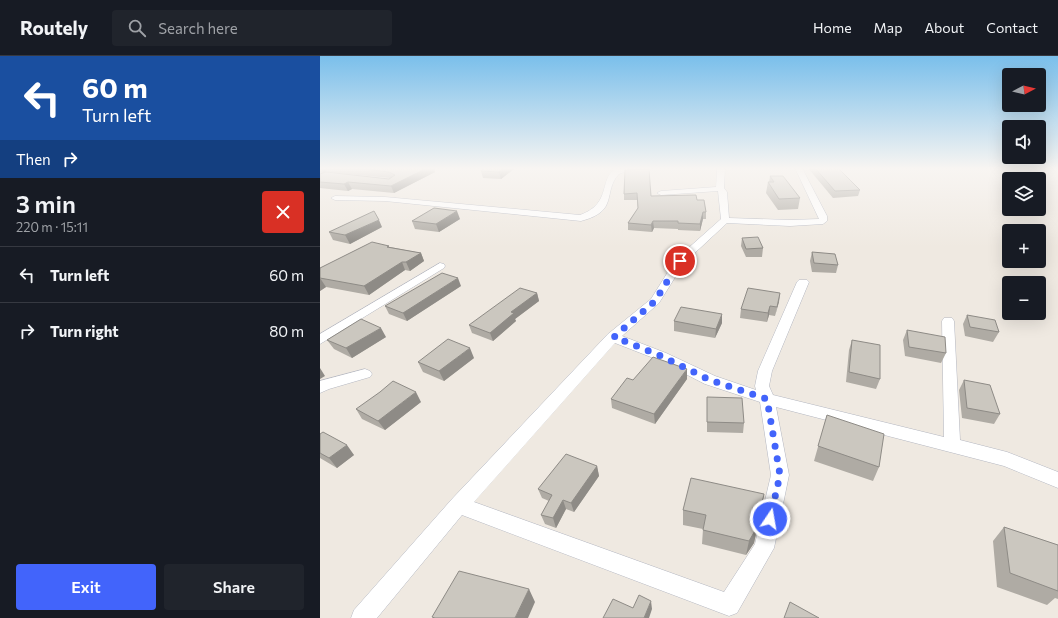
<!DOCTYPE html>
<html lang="en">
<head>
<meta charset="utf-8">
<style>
	body { margin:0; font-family:Commissioner,sans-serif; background:#20242c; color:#f1f3f6; height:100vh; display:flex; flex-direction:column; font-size:15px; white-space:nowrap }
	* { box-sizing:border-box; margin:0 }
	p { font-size:13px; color:#9ea1a6 }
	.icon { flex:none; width:22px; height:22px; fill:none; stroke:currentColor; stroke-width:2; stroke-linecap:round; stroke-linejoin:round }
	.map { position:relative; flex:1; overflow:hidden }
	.drawer { display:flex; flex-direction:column; background:#171b24; width:320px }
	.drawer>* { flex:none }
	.banner { background:#1a4fa0; color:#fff; overflow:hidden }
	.needle { width:26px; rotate:83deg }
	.fabs { position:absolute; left:682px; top:12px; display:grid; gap:8px }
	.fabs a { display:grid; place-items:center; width:44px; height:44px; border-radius:4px; background:#171b24; box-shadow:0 4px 16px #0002; font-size:20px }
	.pin { position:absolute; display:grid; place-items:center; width:34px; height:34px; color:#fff; margin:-17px; border:2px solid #fff; border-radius:50%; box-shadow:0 1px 4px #0007 }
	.me { position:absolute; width:44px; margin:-22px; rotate:12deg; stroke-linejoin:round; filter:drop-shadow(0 0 3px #0008) }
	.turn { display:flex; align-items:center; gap:14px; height:84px; padding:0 16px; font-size:18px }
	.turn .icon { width:52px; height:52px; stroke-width:2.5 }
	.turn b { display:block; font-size:28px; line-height:34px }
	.then { display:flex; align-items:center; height:38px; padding:0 16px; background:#0003; gap:8px; font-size:15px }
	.round { display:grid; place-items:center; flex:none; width:42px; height:42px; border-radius:4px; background:#20242c }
	.head { display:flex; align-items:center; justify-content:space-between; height:68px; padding:0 16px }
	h1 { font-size:24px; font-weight:600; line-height:30px }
	.cta { display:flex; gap:8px; margin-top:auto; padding:8px 16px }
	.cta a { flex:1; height:46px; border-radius:4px; background:#4264fb; color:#fff; font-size:16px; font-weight:600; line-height:46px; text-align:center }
	.cta a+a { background:#20242c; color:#f1f3f6 }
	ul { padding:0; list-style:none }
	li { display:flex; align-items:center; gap:12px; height:56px; padding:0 16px; border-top:1px solid #363941 }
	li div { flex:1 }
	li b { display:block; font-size:15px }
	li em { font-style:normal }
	header { display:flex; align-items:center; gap:24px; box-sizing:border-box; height:56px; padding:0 20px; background:#171b24; border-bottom:1px solid #363941 }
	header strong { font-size:19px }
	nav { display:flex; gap:22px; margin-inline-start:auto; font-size:14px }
	.search { width:280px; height:36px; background:#20242c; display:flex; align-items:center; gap:10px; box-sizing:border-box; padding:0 14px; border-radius:4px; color:#9ea1a6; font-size:15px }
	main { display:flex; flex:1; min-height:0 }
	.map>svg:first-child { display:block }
</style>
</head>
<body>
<header>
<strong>Routely</strong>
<div class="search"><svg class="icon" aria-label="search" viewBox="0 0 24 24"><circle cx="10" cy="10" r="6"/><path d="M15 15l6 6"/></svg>Search here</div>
<nav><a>Home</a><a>Map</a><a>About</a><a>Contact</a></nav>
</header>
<main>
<section class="drawer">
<div class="banner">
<div class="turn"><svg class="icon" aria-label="left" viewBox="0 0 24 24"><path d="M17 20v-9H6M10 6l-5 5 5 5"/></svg><div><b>60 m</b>Turn left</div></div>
<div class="then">Then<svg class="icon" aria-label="right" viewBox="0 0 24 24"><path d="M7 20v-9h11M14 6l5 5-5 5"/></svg></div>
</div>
<div class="head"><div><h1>3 min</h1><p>220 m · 15:11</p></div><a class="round" style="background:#d93025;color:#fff"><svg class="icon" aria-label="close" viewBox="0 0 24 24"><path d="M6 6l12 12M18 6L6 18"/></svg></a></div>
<ul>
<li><svg class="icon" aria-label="left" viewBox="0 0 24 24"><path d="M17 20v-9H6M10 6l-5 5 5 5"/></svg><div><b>Turn left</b></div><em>60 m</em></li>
<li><svg class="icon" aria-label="right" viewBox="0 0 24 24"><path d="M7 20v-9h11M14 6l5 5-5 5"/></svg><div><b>Turn right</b></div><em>80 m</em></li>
</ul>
<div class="cta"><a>Exit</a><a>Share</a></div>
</section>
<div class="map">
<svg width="738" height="562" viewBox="0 0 738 562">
	<rect width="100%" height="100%" fill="#efe9e1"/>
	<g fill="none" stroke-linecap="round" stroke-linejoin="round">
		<!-- minor casing -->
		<g stroke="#b4b7c1" stroke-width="1">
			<path id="minor" d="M298,112h17l-16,6c-17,18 1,37 -38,47l-196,-20 -50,-1 -4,-2 4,-2 50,1 195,18c34,-12 17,-39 38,-47z
				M397,112h8l-1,20 3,4 2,26 61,2 29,-1 -24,-51h7l25,48v5l-4,3 -33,2 -63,-3 -43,40 -25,40 -37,33 44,17 49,23 41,14 -1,-4 3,-15 39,-89 2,-2h8l2,2 -37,89 -3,15 4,9 171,42 -2,-116 2,-3h8l2,3 6,119 47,12 51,20v16l-54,-22 -228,-59 13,68 -15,73 -37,65 -8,3 -267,-101 -85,103h-26l3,-8 98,-111 156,-165 43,-35 25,-40 45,-40 -3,-28 -57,4 -4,-2 4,-2 55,-4zM295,287l41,16 49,25 55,18 11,73 -16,69 -31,48 -250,-90z
				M120,207l4,1 1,2 -1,2 -124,76v-10z
				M45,313l5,2 2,3 -2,3 -41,12 -9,4v-12z"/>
		</g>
		<!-- minor -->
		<use href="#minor" fill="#fff" fill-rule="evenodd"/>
	</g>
	<!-- wall -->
	<path fill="#afaba4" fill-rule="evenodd" d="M0,112h114l1,4 -41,21 -42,-4 -4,2 -28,-3zM6,116l64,6 -1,1z
		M488,112h30l22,22 -2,6 -25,2z
		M194,113l-13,10 -18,-1 -2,-7z
		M305,114l26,26 46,4 9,12v7h-3l-3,12 -22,-1v-1l-24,-1 -2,4 -24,-2v-7l10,-15 -1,-8h-13v-6z
		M450,120l30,22 -2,11 -20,1 -12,-17 2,-11h1z
		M140,163l-21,13 -24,-3 -3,-8z
		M62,171l-32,17 -17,-4 -4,-8z
		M422,182l21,10 -1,9h-16l-5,-11z
		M70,191l31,6 3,8 -14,10 -5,-1 -36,25 -43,-8 -6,4v-23z
		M492,196l26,13 -2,8 -24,-1 -2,-11z
		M141,230l-54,35 -18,-7 -4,-8z
		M217,237l2,8 -24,18 1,2 -23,20 -21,-8 -3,-8z
		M460,237l-5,23 -6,-1 -2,7 -27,-4 1,-9z
		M647,259l32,17 -6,10 -28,-6 -2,-12z
		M354,265l48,2 -7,15 -41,-7z
		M587,274l39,23 -5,10 -36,-7 -2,-16z
		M66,281l-34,21 -18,-9 -7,-9z
		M532,284l28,39 -4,10 -30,-7 3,-32z
		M154,302l-30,23 -21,-9 -5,-10z
		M367,323l-32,45 -43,-16 -1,-9 22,-19z
		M644,324l36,34 -6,10 -32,-6 -3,-28z
		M387,341l37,26 -1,10 -36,-1z
		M101,346l-36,28 -23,-11 -6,-10z
		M507,359l52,52 -6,14 -59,-20z
		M0,378l34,21 -17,13 -17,-10z
		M277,410l2,10 -25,36 -8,-3 -10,19 -11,-4 -4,-9 8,-14 -7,-3 -4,-9z
		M442,452l-8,35 -8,12 -44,-11 1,-15 -20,-4v-15z
		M684,471l54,18v54l-3,-1 -8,7 -50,-18 -4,-46z"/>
	<!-- shaded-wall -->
	<path fill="#8e8b86" d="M1,112h4l1,4 -2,3z
		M107,112h7l1,4 -41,21 -3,-7z
		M184,112h9l1,1 -13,10 -2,-7z
		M28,126l4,7 -4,2 -4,-7z
		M137,155l3,8 -21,13 -3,-8z
		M383,156v7l-3,12v-7z
		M59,164l3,7 -32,17 -5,-9z
		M333,165l1,7 -2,4 -1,-7z
		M101,197l3,8 -14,10 -4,-9z
		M82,206l3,8 -36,25 -5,-9z
		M0,222l6,9 -6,4z
		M138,222l3,8 -54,35 -4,-8z
		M217,237l2,8 -24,18 1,2 -23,20 -3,-8 21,-21z
		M460,237l-1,9 -4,14 2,-9z
		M450,250l-1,9 -2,7 1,-9z
		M402,258v9l-7,15 1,-9z
		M61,272l5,9 -34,21 -6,-10z
		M150,292l4,10 -30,23 -5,-10z
		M0,312l5,8 -5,3z
		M367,313v10l-32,45 -1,-10z
		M96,336l5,10 -36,28 -7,-9z
		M27,389l7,10 -17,13 -8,-10z
		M277,410l2,10 -25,36 -3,-9z
		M444,438l-10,49 -8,12 3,-14z
		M243,444l3,9 -10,19 -3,-10z
		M209,533l6,13 -7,16h-13z
		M331,545l1,8 -3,9h-5z"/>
	<!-- building -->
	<path fill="#cbc7bf" stroke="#8e8b86" d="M36,112h71l-36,18 -43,-4 -4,2 -24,-2v-8l6,-2 63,7 6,-4 -6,-3z
		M165,112h19l-5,4 -18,-1z
		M495,112h23l22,22 -25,1z
		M329,113l2,27 45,-1 1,5h7l2,12h-3l-3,12 -22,-1v-2h-25l-2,4 -23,-2 10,-15 -1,-15 -13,1 1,-24z
		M450,120h13l17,22 -21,1 -11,-17h6z
		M114,152l23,3 -21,13 -24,-3z
		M54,155l5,9 -34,15 -16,-3z
		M438,181l5,11 -17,1 -4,-11z
		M52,186l17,4 -2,1 34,6 -15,9h-4l-38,24 -44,-8v-10z
		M492,196l23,2 3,11 -24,-2z
		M122,217l16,5 -55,35 -18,-7z
		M200,232l17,5 -26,19 3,1 -24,20 -21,-8z
		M428,232l32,5 -3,14 -7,-1 -2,7 -27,-4z
		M361,251l41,7 -6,15 -42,-8z
		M647,259l28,5 4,12 -29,-5z
		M41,263l20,9 -35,20 -19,-8z
		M587,274l38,7 1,16 -37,-6z
		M128,283l22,9 -31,23 -21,-9z
		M532,284l28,5v34l-31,-7z
		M333,301l34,12 -33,45 -43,-15 16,-21 6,2z
		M644,324l26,5 10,29 -33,-6z
		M73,325l23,11 -38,29 -22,-12 24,-17z
		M387,341l35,1 2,25 -37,-1z
		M507,359l57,19 -5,33 -61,-21z
		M3,376l24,13 -18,13 -9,-5v-19z
		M246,398l31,12 -26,37 -8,-3 -10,18 -12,-3 11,-20 -14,-6z
		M371,422l73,16 -8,35 -7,12 -46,-11 3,-15 -23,-5z
		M684,471l54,18v46l-48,-18z
		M139,515l70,18 -14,29h-80l-3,-1z
		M319,539l12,6 -7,17h-41l10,-19 20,9z
		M470,546l29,16h-35z"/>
	<!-- sky -->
	<linearGradient id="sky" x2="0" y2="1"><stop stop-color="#7abfeb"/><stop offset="0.59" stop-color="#f8f5f2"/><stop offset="1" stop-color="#f8f5f2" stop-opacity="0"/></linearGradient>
	<rect width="738" height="191" fill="url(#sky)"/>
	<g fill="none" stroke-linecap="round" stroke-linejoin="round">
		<!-- route -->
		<path stroke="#4264fb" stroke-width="7" stroke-dasharray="0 12.6" d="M360,205l-25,40 -41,36 47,19 49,24 57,19 13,76 -10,44"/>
	</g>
</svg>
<div class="fabs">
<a><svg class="needle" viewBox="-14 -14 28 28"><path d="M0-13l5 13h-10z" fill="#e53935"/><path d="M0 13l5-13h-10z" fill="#9ea1a6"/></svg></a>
<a><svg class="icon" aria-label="sound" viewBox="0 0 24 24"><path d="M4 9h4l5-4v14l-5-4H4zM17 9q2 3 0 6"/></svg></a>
<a><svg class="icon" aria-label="layers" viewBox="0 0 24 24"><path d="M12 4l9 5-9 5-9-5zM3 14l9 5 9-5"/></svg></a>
<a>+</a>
<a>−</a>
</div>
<div class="pin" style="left:360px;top:205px;background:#d93025"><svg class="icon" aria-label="arrive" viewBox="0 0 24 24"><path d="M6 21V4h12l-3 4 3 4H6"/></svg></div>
<svg class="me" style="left:450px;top:463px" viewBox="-20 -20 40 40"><circle r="17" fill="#4264fb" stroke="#fff" stroke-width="3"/><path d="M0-11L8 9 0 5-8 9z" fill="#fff"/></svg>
</div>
</main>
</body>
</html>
